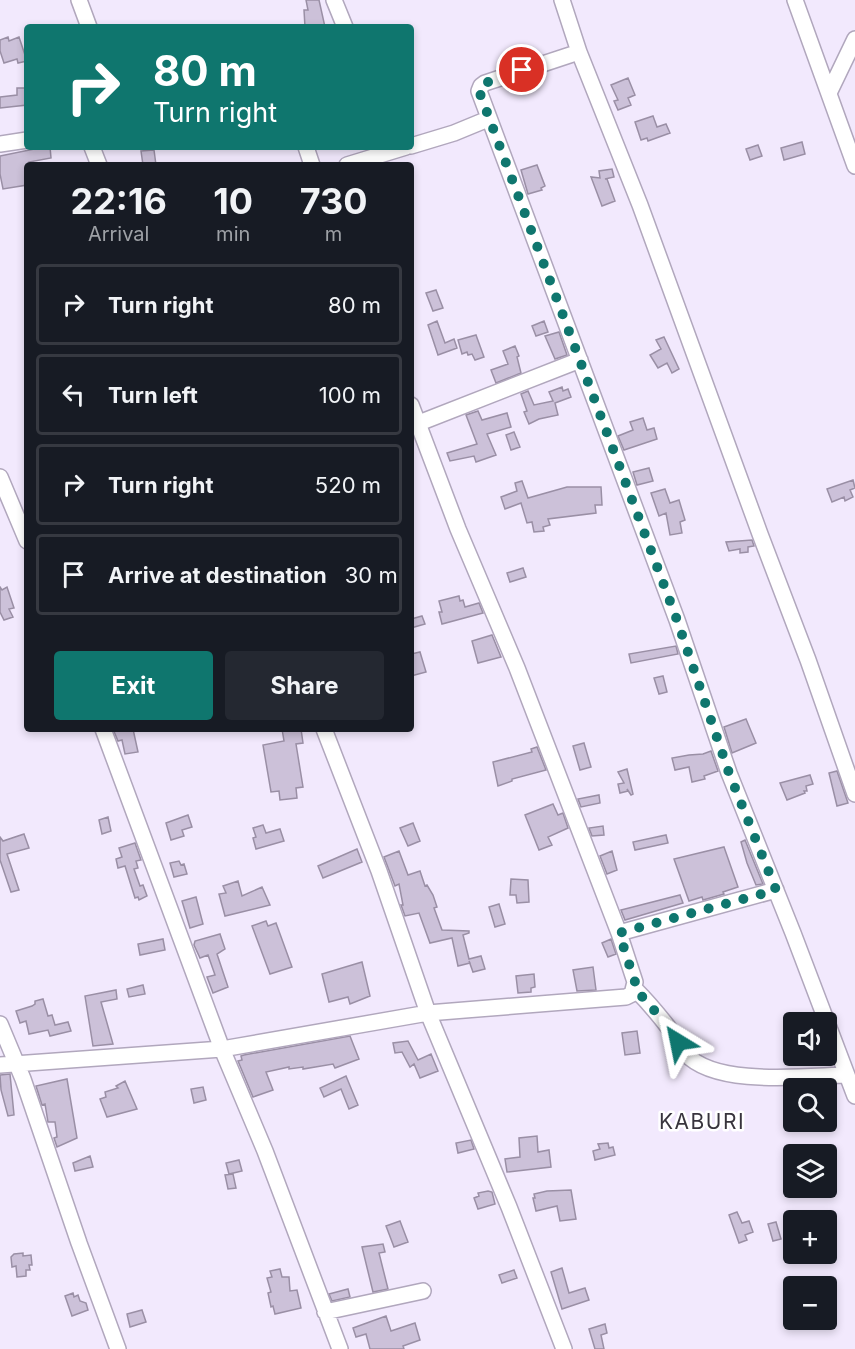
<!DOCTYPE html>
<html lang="en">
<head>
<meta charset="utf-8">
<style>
	body { margin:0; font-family:Inter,sans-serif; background:#242831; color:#f1f3f6; height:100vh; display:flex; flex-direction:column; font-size:22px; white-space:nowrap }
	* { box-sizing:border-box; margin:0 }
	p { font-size:20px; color:#9ea1a6 }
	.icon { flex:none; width:33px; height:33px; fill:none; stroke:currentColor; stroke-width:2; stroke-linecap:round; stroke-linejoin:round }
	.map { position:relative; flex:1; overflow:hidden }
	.side { position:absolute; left:24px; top:162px; width:390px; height:570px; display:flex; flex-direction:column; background:#171b24; border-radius:6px; box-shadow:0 3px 9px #0003 }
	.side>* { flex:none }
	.hud { position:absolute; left:24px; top:24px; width:390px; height:126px; border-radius:6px; box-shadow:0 3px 9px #0003; background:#0f766e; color:#fff; overflow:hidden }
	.fabs { position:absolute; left:783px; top:1012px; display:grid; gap:12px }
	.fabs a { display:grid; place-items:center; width:54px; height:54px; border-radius:6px; background:#171b24; box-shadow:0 3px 9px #0003; font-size:30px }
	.pin { position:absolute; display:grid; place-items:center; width:51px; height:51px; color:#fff; margin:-26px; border:3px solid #fff; border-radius:50%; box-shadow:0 2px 6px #0007 }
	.me { position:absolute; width:66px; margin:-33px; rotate:325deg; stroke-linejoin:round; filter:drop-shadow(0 0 4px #0008) }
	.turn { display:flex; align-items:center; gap:21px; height:126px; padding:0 30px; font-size:27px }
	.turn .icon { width:78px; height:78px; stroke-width:2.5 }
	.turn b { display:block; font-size:42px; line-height:51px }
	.eta { display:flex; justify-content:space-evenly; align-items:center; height:102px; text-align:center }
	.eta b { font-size:36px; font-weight:700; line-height:42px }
	.cta { display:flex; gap:12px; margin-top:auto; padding:12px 30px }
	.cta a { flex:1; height:69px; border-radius:6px; background:#0f766e; color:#fff; font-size:24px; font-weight:700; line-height:69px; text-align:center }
	.cta a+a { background:#242831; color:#f1f3f6 }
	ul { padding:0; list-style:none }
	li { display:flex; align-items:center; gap:18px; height:81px; margin:0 12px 9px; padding:0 18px; border:3px solid #363941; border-radius:6px }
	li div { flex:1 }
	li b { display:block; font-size:22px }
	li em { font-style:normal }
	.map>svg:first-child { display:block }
</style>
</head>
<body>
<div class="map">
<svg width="855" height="1349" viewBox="0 0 855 1349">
	<rect width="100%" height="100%" fill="#f2e9fd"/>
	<!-- building -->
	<path fill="#ccc1d9" stroke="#9a8fa5" stroke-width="1.5" d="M306,0h13l6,27h-20l-1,-17h4z
		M8,37l1,4 10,-4 8,24 -9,2 -1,-4 -13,4 -4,-12v-11z
		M628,78l7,17 -7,3 3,7 -13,5 -4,-9 4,-1 -7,-15z
		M17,88h10v17l-27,3v-11l17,-2z
		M653,116l4,11 9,-3 4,9 -22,8 -1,-3 -6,2 -6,-18z
		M802,142l3,12 -21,6 -3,-12z
		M758,145l4,11 -12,4 -4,-11z
		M44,147h6l1,11 -22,4 1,3h-3v20l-24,4 -3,-15v-18z
		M154,150l2,15h-13l-2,-14z
		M537,165l8,21 -4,2 1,2 -14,4 -7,-24z
		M612,169l2,8 -9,2h2l8,22 -13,5 -11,-29 9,1 -1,-7z
		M436,290l7,18 -10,3 -7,-18z
		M437,321l8,22 9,-4 3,9 -19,7 -10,-30z
		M544,321l4,11 -12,4 -4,-10z
		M559,332l8,23 -12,4 -10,-23z
		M476,335l8,22 -9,3 -3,-6 -4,1 -1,-3 -5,2 -4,-14z
		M664,337l15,32 -7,4 -5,-10 -9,5 -8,-13 11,-6 -5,-9z
		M515,346l4,10 -2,1 4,16 -25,10 -5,-13 17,-6 -5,-13z
		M562,387l1,4 5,-2 3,8 -16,6 3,12 -19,4 -10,5 -5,-12 3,-1 -6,-17 7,-3 6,14 19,-4 -4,-9z
		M478,411l4,9 25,-7 4,14 -24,7 9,21 -20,7 -2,-6 -24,5 -3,-8 30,-9 -11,-29z
		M643,418l4,12 7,-2 3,11 -33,11 -6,-14 15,-6 -3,-8z
		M514,432l6,15 -9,3 -5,-15z
		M649,468l4,13 -16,4 -4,-13z
		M853,480l2,8 -5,2 3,7 -8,4 -1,-4 -12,5 -5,-13z
		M522,481l6,17 39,-11h34l1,18h-7l1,8 -48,6 2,6 -7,2 1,4 -10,1 -2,-10 -5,1 -6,-20 -16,6 -4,-12 16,-6 -2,-8z
		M665,489l5,14 9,-3 6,20 -5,2 2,11 -12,2 -4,-22 -7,3 -8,-23z
		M752,540l2,6 -6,1v5l-8,1v-4l-11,2 -3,-9z
		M523,568l3,9 -16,5 -3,-9z
		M0,587l2,3 5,-3 7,21 -5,1 4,8 -9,3 -4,-8z
		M459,596l1,5 3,-1 2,7 14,-4 4,10 -41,11 -3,-12h3l-3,-11z
		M422,616l3,8 -14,4v-9z
		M492,635l9,22 -23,6 -6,-22z
		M676,646l2,8 -47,9 -2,-9z
		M420,652l6,20 -15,4v-22z
		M663,676l4,16 -8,2 -5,-16z
		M746,719l10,24 -24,10 -8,-26z
		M113,729h20l5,23 -13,2 -3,-14 -4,1z
		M282,729h19l2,14 -7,1 7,43 -7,1 1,10 -17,2 -1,-9 -8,1 -8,-47 21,-4z
		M584,743l7,24 -11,3 -7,-24z
		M537,747l9,23 -34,9v2l-14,5 -5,-24 39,-10 -1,-3z
		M711,751l7,20 -14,5 1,3 -13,3 -3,-15 -14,3 -3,-12 17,-3 14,-1z
		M627,769l6,25 -2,1 -4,-6 1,2 -8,2 -2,-9 6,-1 -6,-11z
		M837,771l11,32 -11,3 -8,-33z
		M810,775l3,9 -7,2 1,5h-3l1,2 -18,7 -7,-17z
		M599,795l1,8 -19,4 -3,-8z
		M553,804l5,11 5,-2 5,15 -20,9 4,8 -13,5 -14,-35z
		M188,815l4,12 -10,3 2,6 -13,4 -5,-17z
		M108,817l3,14 -9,3 -3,-14z
		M413,823l7,18 -12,5 -8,-18z
		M263,825l3,8 14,-4 4,12 -28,8 -3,-11 3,-1 -3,-9z
		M603,826l1,9 -12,1 -3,-8z
		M24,834l5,14 -22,6 12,36 -8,2 -11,-32v-23l3,4z
		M666,835l2,8 -33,7 -2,-8z
		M745,840l18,44 -7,1 -9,-22 -6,-21z
		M135,843l6,17 -5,1 2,7 -4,1 6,17 3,-1 4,11 -8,4 -1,-3 -3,1 -10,-32 -7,2 -2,-9 6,-2 -3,-9z
		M724,847l14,40 -15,5 1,2 -21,6 -1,-3 -13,4 -15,-42z
		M357,849l5,13 -39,16 -5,-12z
		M399,851l9,24 12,-4 5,15 2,-1 6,10 4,12 -3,1 8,22 27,1v2l-6,2 6,24 12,-3 4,13 -12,3 -4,-11 1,2 -12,3 -6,-28 -22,5 -11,-30 -14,3 -4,-11h2l-4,-21 -4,2 -11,-29z
		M612,851l5,19 -10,4 -7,-18z
		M179,861l2,4 3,-1 3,10 -13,3 -4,-14z
		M511,879l17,1 1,22 -12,1 -1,-8h-6z
		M238,881l4,15 20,-9 8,18 -45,11 -6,-22 7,-1 -3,-7z
		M680,895l3,8 -58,17 -4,-10z
		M196,897l7,27 -13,4 -8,-27z
		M499,904l6,20 -10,3 -6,-20z
		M266,921l2,5 8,-3 16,44 -22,7 -18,-48z
		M220,934l5,15 -8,5 11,33 -15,6 -6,-16 8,-2 -7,-20 -8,3 -6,-13 1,-4z
		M163,939l2,11 -25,5 -2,-11z
		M611,939l5,15 -8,3 -6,-14z
		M362,962l8,34 -20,8 -2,-7 -19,5 -7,-28z
		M593,967l3,23 -19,1 -4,-21z
		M534,974l1,13 -4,1v4l-13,1 -2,-17z
		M143,985l2,9 -16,3 -2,-8z
		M116,990l1,9 -16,3 12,42 -20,2 -8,-50z
		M43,999l5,17 4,-1 3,10 13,-3 3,9 -21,5 -2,-6 -19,4 -3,-13 -6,2 -4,-12 16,-5 3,-2v-3z
		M637,1031l3,22 -15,2 -3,-22z
		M350,1036l9,23 -24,9 -2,-4 -30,5v-2l-14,2v-2l-23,5 7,18 -20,7 -15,-36 4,-1 -1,-4 3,-1z
		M408,1041l10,19 13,-6 7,17 -18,7 -6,-14 -4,3 -8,-15 -7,1 -2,-10z
		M10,1074l4,41 -6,1 -7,-26 -1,-15z
		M346,1076l12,29 -9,4 -8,-20 -17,8 -4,-9z
		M67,1079l10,59 -20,9 -3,-9 3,-1 -2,-15h-7l-3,-18 -3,1 -6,-19z
		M125,1081l12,28 -30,8 -7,-18 6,-2 -1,-5 13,-4 -2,-2z
		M203,1087l3,13 -12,3 -3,-14z
		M537,1136l1,16 11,-2 2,17 -44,5 -2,-13 15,-2 -1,-19z
		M471,1140l3,9 -16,4 -2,-10z
		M608,1143l1,5 4,-1 2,8 -20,5 -2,-9 7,-2 -2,-5z
		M90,1156l3,11 -18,4 -2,-8z
		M239,1160l3,11 -13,3 -3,-11z
		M233,1174l3,14 -8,1 -3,-14z
		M571,1190l5,29 -16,2 -3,-15 -21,5 -3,-13h2l-1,-4 13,-3z
		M488,1191l4,1 3,12 -17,5 -4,-11 5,-2 -1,-3z
		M737,1212l5,11 7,-2 4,11 -8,3 2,5 -8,3 -10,-28z
		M400,1221l8,21 -14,5 -8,-21z
		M776,1222l5,17 -8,2 -5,-17z
		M383,1244l2,8 -6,1 9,36 -15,3 -11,-45z
		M23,1253v3l8,-1 1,10h-3l1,5h-4v6l-9,1 -1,-11 -4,1 -1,-10 3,-3z
		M562,1268l7,25 16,-5 4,12 -27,9 -11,-37z
		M280,1269l2,8h7l1,14 7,-1 4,18 -26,6 -2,-8 -2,1 -3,-14 3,-1 -4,-14 5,-1 -2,-6z
		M514,1270l3,8 -15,5 -3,-8z
		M348,1289l2,8 -18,4 -3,-7z
		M73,1293l1,4 4,-2 2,6 6,2 2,7 -16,6 -7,-20z
		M142,1310l4,12 -16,5 -3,-13z
		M386,1316l5,15 24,-8 5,17 -17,6 1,3h-34l-4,-15 -10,3 -3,-9z
		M605,1324l2,9 -6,2 3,14h-9l-6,-20z"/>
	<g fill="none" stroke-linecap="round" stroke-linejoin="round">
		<!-- minor casing -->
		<g stroke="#b1a7bd" stroke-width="18">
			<path id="minor" d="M79,0l10,27
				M334,0l11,27
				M562,0l17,52 61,153 120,329 48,126 47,134
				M795,0l60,166
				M579,52l-94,31 -4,3 -2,5 198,529 52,153 64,160 62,163
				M829,93l26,-54
				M0,144l27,-4
				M411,146l43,-13 34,-14
				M92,147l7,18
				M306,147l6,18
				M347,165l59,-18
				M411,405l47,124 59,139 102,265
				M419,423l161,-63
				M0,477l27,64
				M103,729l119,320 43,102 75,198
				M324,729l55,142 49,142 81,194 55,142
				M635,989c12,12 23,25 33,38 6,9 11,20 18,27 30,33 119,22 161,21
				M0,1024l23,55 56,164 39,106
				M0,1065l222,-16 206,-36 198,-16 6,-3 3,-12 -16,-49 157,-43
				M325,1312l98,-21"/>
		</g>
		<!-- minor -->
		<use href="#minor" stroke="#fff" stroke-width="15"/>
	</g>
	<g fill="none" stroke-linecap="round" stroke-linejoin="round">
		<!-- route -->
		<path stroke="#0f766e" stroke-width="10" stroke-dasharray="0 18" d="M522,70l-37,13 -4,3 -2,5 198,529 52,153 47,117 -157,43 16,49v7l16,17 27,36"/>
	</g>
	<g text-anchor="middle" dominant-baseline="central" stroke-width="5" stroke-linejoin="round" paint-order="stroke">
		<!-- quarter labels -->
		<g font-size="21" letter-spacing="1.5" fill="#38343d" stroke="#fff">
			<text x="702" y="1121">KABURI</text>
		</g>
	</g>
</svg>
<div class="fabs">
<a><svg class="icon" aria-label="sound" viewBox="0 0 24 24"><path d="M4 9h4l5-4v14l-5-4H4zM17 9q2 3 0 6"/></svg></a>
<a><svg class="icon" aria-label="search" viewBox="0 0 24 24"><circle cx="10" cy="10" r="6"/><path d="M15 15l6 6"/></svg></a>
<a><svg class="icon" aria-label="layers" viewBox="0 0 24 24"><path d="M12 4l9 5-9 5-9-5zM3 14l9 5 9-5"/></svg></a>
<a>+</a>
<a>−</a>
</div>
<div class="pin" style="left:522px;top:70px;background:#d93025"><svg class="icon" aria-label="arrive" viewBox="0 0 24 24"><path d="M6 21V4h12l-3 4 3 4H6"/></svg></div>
<svg class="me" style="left:678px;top:1042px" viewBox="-20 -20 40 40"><path d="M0-17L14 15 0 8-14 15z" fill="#0f766e" stroke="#fff" stroke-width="4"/></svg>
<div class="hud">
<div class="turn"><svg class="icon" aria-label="right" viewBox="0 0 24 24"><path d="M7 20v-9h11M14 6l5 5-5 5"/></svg><div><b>80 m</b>Turn right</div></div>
</div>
<section class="side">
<div class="eta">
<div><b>22:16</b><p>Arrival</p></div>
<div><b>10</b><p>min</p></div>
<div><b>730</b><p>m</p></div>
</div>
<ul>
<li><svg class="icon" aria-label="right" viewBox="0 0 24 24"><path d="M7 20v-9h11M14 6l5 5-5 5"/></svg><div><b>Turn right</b></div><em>80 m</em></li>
<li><svg class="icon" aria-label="left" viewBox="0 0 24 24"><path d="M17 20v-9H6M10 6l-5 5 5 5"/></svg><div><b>Turn left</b></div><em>100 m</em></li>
<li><svg class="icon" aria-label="right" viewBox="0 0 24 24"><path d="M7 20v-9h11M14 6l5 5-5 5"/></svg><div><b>Turn right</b></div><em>520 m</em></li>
<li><svg class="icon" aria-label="arrive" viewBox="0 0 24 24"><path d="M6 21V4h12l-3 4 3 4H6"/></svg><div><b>Arrive at destination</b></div><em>30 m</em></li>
</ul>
<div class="cta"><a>Exit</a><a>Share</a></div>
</section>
</div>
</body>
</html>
